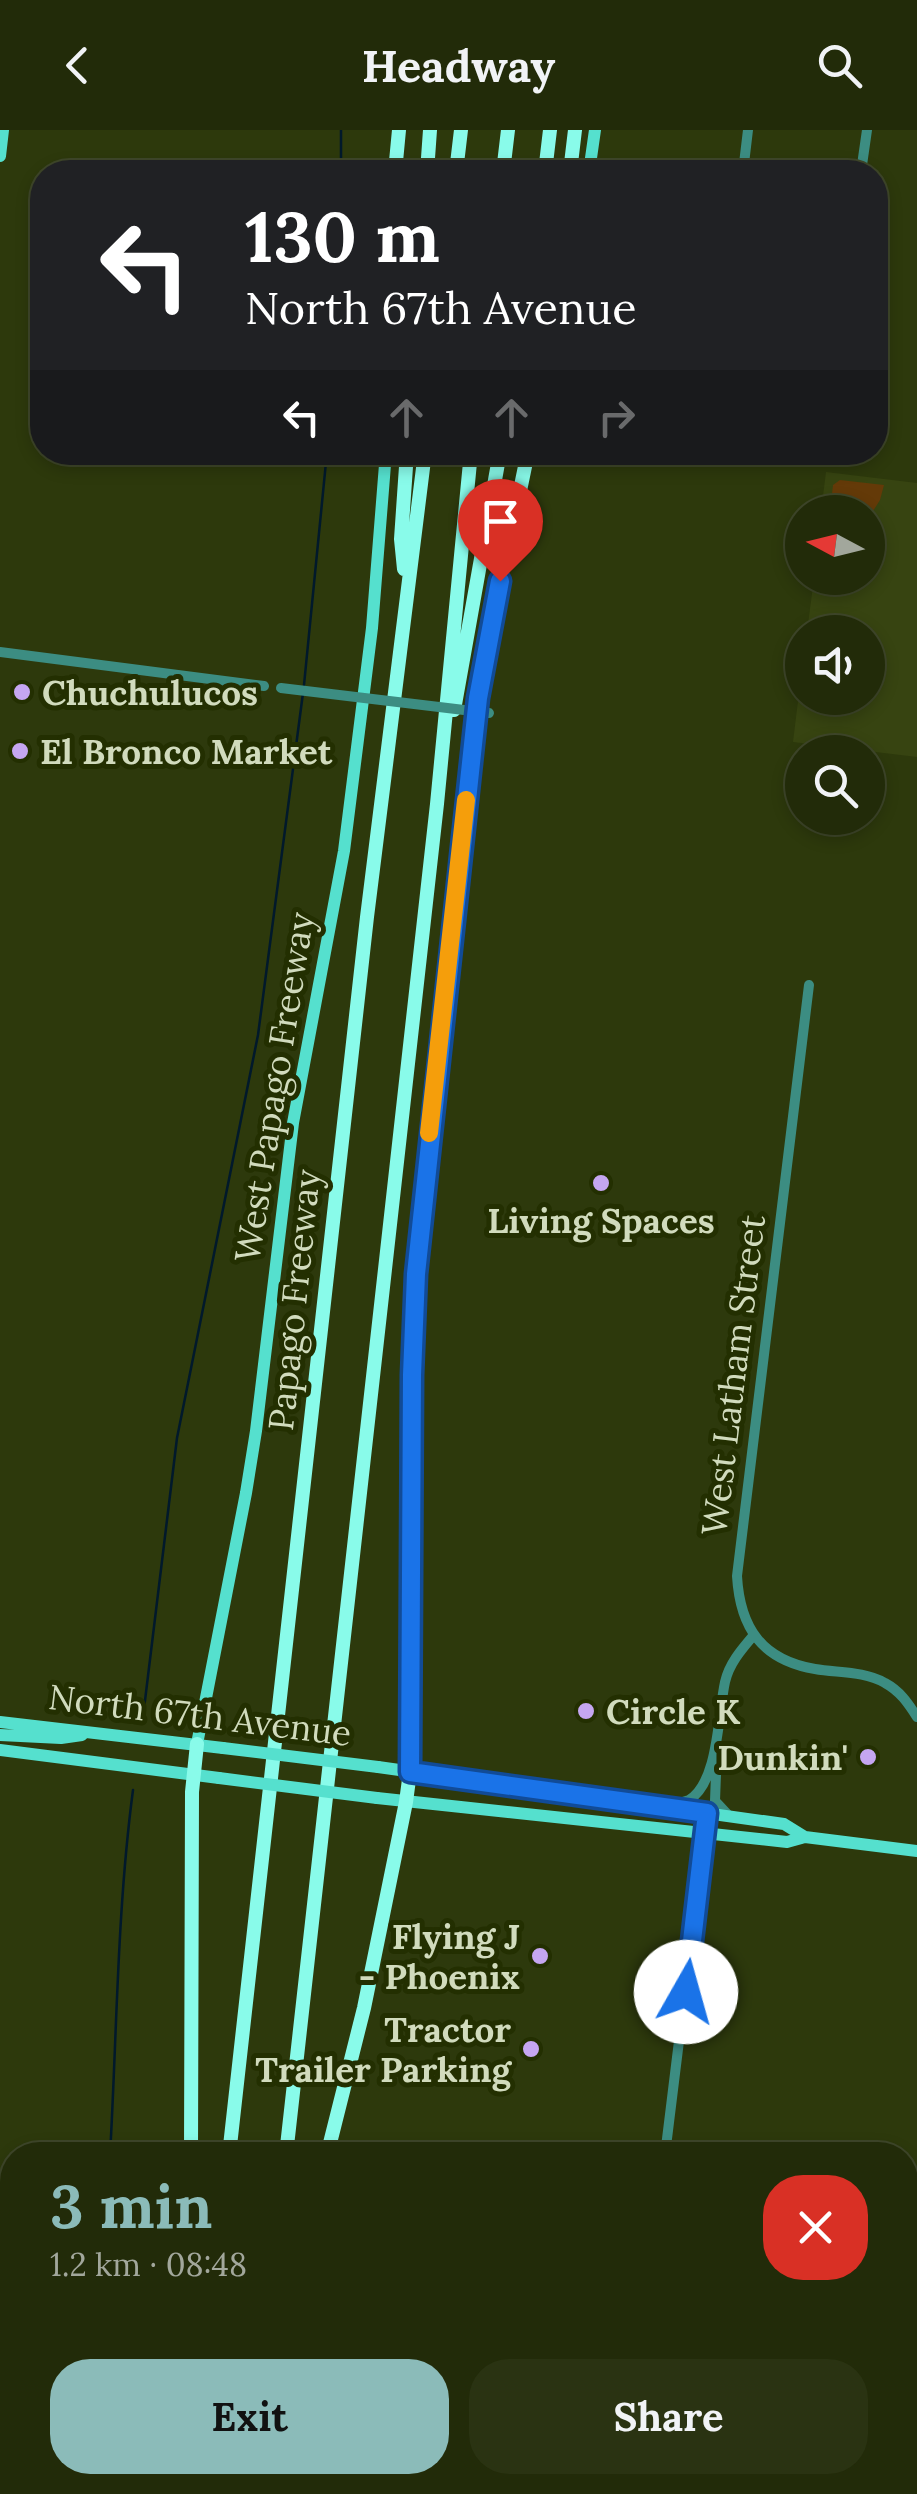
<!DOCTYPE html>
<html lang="en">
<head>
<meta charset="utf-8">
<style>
	body { margin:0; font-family:Lora,serif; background:#2a3312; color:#f1f3f6; height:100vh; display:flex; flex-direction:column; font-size:38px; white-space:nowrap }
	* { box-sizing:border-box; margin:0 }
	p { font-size:32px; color:#a2a79c }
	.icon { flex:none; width:55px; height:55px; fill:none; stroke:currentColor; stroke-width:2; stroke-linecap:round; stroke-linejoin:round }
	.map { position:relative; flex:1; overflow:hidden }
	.sheet { position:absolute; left:0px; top:2012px; width:918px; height:352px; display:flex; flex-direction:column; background:#222b09; border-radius:40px 40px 0 0; box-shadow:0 5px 15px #0003,0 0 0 2px #3f472a }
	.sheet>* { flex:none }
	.guide { position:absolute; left:30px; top:30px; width:858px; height:305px; border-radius:40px; box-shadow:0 5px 15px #0003,0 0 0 2px #3f472a; background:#202124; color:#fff; overflow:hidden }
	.needle { width:65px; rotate:277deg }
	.controls { position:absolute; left:785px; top:365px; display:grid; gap:20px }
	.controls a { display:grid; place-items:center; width:100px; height:100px; border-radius:50%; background:#222b09; box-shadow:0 5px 15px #0003,0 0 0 2px #3f472a; font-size:50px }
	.pin { position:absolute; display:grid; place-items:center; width:85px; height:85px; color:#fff; margin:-102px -42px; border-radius:50% 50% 50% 0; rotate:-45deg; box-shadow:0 0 10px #0007 }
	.pin .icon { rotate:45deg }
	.me { position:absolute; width:110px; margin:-55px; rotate:7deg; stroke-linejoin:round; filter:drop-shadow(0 0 8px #0008) }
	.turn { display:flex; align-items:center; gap:35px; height:210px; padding:0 50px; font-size:45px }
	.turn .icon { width:130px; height:130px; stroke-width:2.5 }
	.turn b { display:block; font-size:70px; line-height:85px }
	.lanes { display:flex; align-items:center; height:95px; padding:0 50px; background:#0003; justify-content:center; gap:50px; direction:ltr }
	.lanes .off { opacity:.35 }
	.round { display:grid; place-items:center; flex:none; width:105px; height:105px; border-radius:40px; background:#2a3312 }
	.overview { display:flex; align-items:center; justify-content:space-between; height:170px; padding:0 50px }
	h1 { font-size:60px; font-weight:800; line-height:75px; color:#8bbbb9 }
	.button { display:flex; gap:20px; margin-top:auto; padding:20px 50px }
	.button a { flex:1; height:115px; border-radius:40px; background:#8bbbb9; color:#111; font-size:40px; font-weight:800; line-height:115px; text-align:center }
	.button a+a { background:#2a3312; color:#f1f3f6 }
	header { display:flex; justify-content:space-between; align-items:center; height:130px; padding:0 50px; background:#222b09; font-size:45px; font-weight:800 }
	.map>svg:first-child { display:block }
</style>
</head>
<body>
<header><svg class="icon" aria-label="back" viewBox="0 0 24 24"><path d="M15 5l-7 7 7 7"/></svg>Headway<svg class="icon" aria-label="search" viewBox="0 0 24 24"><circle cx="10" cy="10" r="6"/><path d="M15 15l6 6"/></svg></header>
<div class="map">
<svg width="917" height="2364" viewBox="0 0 917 2364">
	<rect width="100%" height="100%" fill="#2d390c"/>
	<!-- built -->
	<path fill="#374411" d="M826,342l91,11v274l-124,-15 9,-74v30h66v-66h-61l7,-54h54v-66h-47z
		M324,2353l499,-1v1l-1,11h-499z"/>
	<!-- green -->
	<path fill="#643a08" d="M840,350l44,5 -4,15 -12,19v-7h-38l3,-27z"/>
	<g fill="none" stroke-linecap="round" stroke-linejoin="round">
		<!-- stream -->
		<path stroke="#01192b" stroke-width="2.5" d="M341,42v-42
			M304,555l23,-233
			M143,1587l34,-279 81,-403 45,-342
			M110,2025c7,-122 7,-244 23,-365
			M94,2364l1,-12"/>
		<!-- minor -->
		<path stroke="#3c8d82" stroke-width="10" d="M743,42l5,-42
			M861,42l6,-42
			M766,330l1,-8
			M0,522l264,34
			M809,855l-72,591c3,52 25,84 78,93 23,4 49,2 70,14 15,8 23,20 32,34
			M713,1632l3,12 -1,27 14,15
			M666,1674c8,-1 17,-1 23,-4 30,-18 29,-87 36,-118 4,-18 16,-32 28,-46
			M665,2025l42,-342
			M905,2079l12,2
			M905,2333l12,2
			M841,2364l2,-12"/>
		<!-- major -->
		<path stroke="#55e0ce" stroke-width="12" d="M0,26l3,-26
			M589,42l6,-42
			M0,1592l223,26
			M0,1605l61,3 21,-3
			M197,1614l49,-251 10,-62 37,-308 51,-272 28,-223 14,-176
			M0,1620l219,28
			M378,1637l406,57 21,13
			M410,1642l3,-397 3,-102 62,-575 14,-81 27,-115
			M377,1668l410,44 18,-5 112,14"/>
		<!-- highway -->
		<path stroke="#89fbea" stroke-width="14" d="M395,42l4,-42
			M427,42l3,-42
			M456,42l5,-42
			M503,42l5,-42
			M545,42l5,-42
			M570,42l5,-42
			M516,380l12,-58
			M404,439l-3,-30 6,-87
			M454,580l46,-258
			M191,2025l1,-363 5,-48
			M229,2025l138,-1238 58,-465
			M286,2025l151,-1351 34,-352
			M327,2025l37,-147 42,-206 4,-30
			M178,2364v-12
			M192,2364l1,-12
			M248,2364l1,-12
			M262,2364l2,-12"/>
		<!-- minor-bridge -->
		<path stroke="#3c8d82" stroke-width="10" d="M281,558l208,25"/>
		<!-- major-bridge -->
		<path stroke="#55e0ce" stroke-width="12" d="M223,1618l155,19
			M219,1648l158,20"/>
	</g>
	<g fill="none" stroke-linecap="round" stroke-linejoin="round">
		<!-- route casing -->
		<g stroke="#114b97" stroke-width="25">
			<path id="route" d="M500,451l-22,117 -62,576 -4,101 -2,397 297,41 -21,179"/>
		</g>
		<!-- route -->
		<use href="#route" stroke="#1a73e8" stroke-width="18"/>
		<!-- slow -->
		<path stroke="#f59e0b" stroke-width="18" d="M429,1003l37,-333"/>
	</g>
	<!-- markers -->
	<g fill="#c5a6f1" stroke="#232f01" stroke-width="4">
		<circle cx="22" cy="562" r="10"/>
		<circle cx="20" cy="621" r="10"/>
		<circle cx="601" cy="1053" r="10"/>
		<circle cx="586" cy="1581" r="10"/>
		<circle cx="868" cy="1627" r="10"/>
		<circle cx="540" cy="1826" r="10"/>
		<circle cx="531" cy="1919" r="10"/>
	</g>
	<g text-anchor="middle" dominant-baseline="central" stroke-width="10" stroke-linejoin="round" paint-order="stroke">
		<!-- poi labels -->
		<g font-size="35" font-weight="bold" fill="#d1dbbd" stroke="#232f01" text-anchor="start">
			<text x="42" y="562">Chuchulucos</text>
			<text x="40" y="621">El Bronco Market</text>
			<text x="601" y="1090" text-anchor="middle">Living Spaces</text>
			<text x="606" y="1581">Circle K</text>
			<text x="848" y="1627" text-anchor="end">Dunkin'</text>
			<text x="520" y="1806" text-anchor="end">Flying J<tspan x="520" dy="40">- Phoenix</tspan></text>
			<text x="511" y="1899" text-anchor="end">Tractor<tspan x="511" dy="40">Trailer Parking</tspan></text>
		</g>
		<!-- street labels -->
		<g font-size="35" fill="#d1dbbd" stroke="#232f01">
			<text transform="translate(274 957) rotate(-81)">West Papago Freeway</text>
			<text transform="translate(294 1170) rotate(-84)">Papago Freeway</text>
			<text transform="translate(733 1245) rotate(-83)">West Latham Street</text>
			<text transform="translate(200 1585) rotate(7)">North 67th Avenue</text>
		</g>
	</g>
</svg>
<div class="controls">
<a><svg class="needle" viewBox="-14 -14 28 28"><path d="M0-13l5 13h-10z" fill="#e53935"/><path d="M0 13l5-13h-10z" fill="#a2a79c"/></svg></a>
<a><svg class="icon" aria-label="sound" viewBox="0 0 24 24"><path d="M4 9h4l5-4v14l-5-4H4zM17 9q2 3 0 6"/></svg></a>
<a><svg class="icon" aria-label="search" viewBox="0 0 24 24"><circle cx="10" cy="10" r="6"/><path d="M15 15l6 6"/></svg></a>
</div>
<div class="pin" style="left:500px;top:451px;background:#d93025"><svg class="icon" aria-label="arrive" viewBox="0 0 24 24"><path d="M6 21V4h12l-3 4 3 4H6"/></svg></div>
<svg class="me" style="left:686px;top:1862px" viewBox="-20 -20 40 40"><circle r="19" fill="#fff"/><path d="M0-13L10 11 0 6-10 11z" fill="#1a73e8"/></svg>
<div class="guide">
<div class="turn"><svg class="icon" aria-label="left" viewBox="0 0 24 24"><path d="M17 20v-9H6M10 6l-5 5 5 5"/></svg><div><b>130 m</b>North 67th Avenue</div></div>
<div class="lanes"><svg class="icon" aria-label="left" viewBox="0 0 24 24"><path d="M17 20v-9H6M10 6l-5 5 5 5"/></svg><svg class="icon off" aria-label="ahead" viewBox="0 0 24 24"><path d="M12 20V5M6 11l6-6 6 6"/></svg><svg class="icon off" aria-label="ahead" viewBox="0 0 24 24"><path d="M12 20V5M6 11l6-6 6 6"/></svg><svg class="icon off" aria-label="right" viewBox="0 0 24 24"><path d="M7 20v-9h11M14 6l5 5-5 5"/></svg></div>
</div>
<section class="sheet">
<div class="overview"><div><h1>3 min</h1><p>1.2 km · 08:48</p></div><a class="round" style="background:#d93025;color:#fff"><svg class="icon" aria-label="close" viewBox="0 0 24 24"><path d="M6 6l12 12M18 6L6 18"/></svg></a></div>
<div class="button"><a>Exit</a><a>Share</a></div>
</section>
</div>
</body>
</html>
